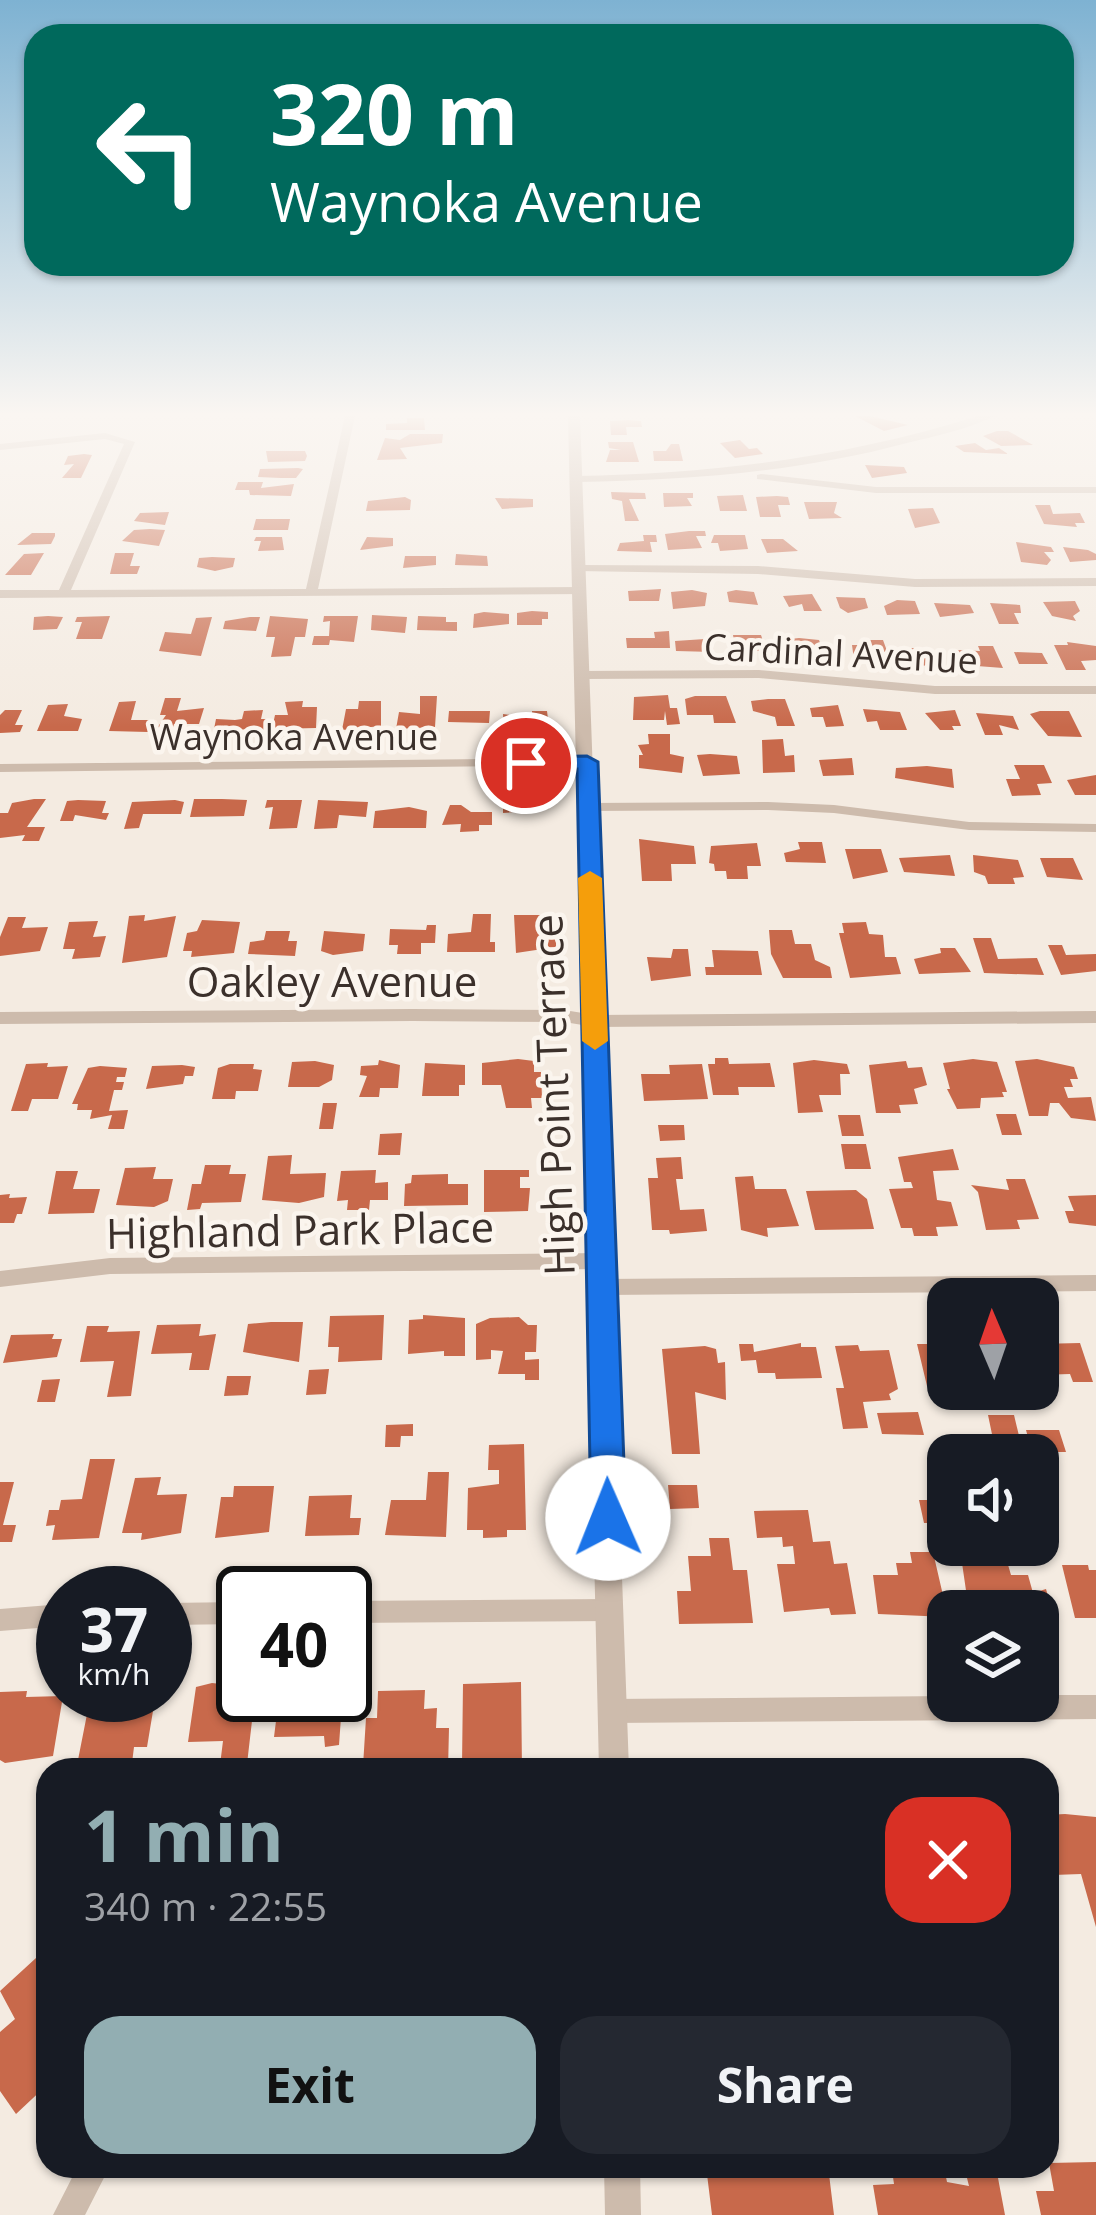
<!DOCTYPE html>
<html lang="en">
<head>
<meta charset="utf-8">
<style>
	body { margin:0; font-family:"Open Sans",sans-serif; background:#242831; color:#f1f3f6; height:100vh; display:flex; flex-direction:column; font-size:45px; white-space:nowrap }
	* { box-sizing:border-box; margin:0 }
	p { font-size:39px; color:#9ea1a6 }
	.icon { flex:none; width:66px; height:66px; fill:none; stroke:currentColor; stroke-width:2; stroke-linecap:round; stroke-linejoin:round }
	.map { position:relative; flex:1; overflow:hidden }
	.drawer { position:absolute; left:36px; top:1758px; width:1023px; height:420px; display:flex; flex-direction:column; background:#171b24; border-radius:36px; box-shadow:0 3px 9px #0004 }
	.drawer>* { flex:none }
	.banner { position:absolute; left:24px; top:24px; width:1050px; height:252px; border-radius:36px; box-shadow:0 3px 9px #0004; background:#00695c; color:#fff; overflow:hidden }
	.needle { width:78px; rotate:358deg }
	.tools { position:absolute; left:927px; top:1278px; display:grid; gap:24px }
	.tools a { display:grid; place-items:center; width:132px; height:132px; border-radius:24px; background:#171b24; box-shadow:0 3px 9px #0004; font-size:60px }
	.speed { position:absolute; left:36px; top:1566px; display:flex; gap:24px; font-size:60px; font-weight:700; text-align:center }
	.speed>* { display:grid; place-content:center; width:156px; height:156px; border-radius:50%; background:#171b24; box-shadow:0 3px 9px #0004; line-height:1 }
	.speed small { font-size:30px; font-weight:400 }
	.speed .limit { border:6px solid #111; border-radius:18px; background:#fff; color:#111 }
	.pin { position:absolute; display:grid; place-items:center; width:102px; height:102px; color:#fff; margin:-51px; border:6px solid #fff; border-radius:50%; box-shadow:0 3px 12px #0007 }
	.me { position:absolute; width:132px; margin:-66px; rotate:359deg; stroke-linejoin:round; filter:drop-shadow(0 0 9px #0008) }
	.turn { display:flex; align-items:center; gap:42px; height:252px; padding:0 48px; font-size:54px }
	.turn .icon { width:156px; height:156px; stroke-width:2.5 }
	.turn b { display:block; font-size:84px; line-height:102px }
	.round { display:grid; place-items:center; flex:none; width:126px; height:126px; border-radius:36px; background:#242831 }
	.headline { display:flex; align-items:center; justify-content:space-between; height:204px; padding:0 48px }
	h1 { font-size:72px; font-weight:700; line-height:90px; color:#92aeb2 }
	.cta { display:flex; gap:24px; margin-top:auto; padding:24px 48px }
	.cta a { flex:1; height:138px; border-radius:36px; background:#92aeb2; color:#111; font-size:48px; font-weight:700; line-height:138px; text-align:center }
	.cta a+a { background:#242831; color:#f1f3f6 }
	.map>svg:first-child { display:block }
</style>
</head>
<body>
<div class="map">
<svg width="1096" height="2215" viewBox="0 0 1096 2215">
	<rect width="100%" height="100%" fill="#f4ebe1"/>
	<!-- building -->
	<path fill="#c8694b" d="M855,416h15l38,9 -24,6z
		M407,418h17l1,12h-39v-6l21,-1z
		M628,420l13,1 1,6h-16l1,8h-16l-1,-14z
		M997,431h11l25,14 -32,1 -18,-10z
		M410,434h33l-1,9 -42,5 7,11 -30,1 8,-22 15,2z
		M740,440l9,9 8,-1 6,6 -28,4 -15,-15z
		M608,442h25l6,20h-33l4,-12h11l-12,-2z
		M975,443l11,7 13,-2 9,6 -44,-2 -9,-6z
		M671,444h8l4,17h-29l-1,-10h13z
		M266,451h39l2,5 -2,5 -37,1z
		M84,454l8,1 -11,23h-19l12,-14 -10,1 4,-9z
		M865,465l39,2 3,6 -35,5z
		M260,469l38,-1 5,1 -7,9h-15l-23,-1z
		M238,482h25l-2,6 33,-4 -3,12 -41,-1 -1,-5h-14z
		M611,492l34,1 1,6h-17l10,22h-14l-3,-20 -10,-2z
		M663,493h30v5h-6l5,8 -28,1z
		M743,495l4,16h-27l-3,-15z
		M777,496l11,1 2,8h-12l3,12h-21l-4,-20z
		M405,497l6,3 -1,10 -44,1 2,-10z
		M495,498l38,1v8l-31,2z
		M804,502h33l-3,11 8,5 -33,1z
		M1035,505h15l3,9 27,-1 5,10h-10l2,4 -33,-3z
		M933,508l7,15 -25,5 -7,-19z
		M169,512l-4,13 -31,-4 6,-8z
		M256,519h34l-2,11h-35z
		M134,530l16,-1 15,1 -6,16 -37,-5z
		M689,531h16l1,5h-10l6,12 -34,2 -3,-16z
		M32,533h23v3l-4,8 -34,1z
		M643,535h13l1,7h-7l2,10 -35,-1 3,-8 24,-2z
		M714,535h31l3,14 -28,2 -2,-8h-7z
		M256,537h26l2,13 -26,1 3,-10h-7z
		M367,537l26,1v8l-33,4z
		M761,539h22l15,12 -31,2z
		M1016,542l35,5 3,5h-10l7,8 -4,5 -26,-3z
		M1063,547l25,3 8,4v6l-26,2z
		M44,553l-13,22h-26l19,-21z
		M115,553h19l-4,13h10l-3,8h-27z
		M456,554l31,2 1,10 -33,-1z
		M405,556h31v9l-33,3z
		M212,557l23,1 -2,9 -18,4 -18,-4 2,-9z
		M661,589l-2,12h-30l-1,-10z
		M692,590l15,3 -2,13 -32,3 -2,-17z
		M736,590l18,2 4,13 -29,-3 -2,-10z
		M812,594l10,17h-18l-2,-7 -13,3 -6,-11z
		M836,597l29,1 3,10 -20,5 -8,-5z
		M897,600l18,1 5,13 -33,1 -3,-9z
		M1075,601l5,10 -7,5 3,5 -24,-5 -9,-14z
		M934,603l36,2 4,8 -34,4z
		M990,603l30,2 1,8h-7l5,11h-20z
		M532,611l16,1v7h-6v6h-25v-12z
		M484,612l25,2v10l-36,4 1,-14z
		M372,615l35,2 -2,16 -34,-3z
		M110,616l-8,23h-26l6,-17h-7l2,-5z
		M270,616l38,3 -3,18h-10l-4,19 -20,1 4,-20h-9z
		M324,616h34l-4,26 -24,-2 -1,5h-17l2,-9h15l1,-15 -7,1z
		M418,616l28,1v5h11v9l-40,-1z
		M34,617l14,-1 15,1 -6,12 -24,1z
		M212,617l-11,39 -42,-5 6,-19 26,2 5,-16z
		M250,617h10l-4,14 -33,-2 2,-8z
		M669,631l1,17h-43l-1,-10h29l-1,-6z
		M733,635h28l5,15 -30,2z
		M799,638l20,2 4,11h-30l-3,-12z
		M705,639l7,2 2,11 -38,-1 -1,-10z
		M867,640h16l8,22 -37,-2 -2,-15h16z
		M1067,642l29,4v14l-15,1 5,9h-20l-12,-25h14z
		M978,646h15l10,22 -39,-3 -7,-15 23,1z
		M904,648h17l18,18 -34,-1z
		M1014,652l28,1 6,11h-29z
		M668,695l2,13h7l3,16 -13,1 -2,-14 -1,9h-31l1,-23z
		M420,696h17l-2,31 -39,2 3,-17 21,2z
		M695,696h31l10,27h-22l-1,-8h-26l-2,-16z
		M165,698h16l-4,13 27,-3 -5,16h-25l-2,6 -17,1 11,-16h-6z
		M768,699h17l10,27h-18l-2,-9 -22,-6 -2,-10z
		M136,701l-5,19h21l-4,12 -39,-1 10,-29z
		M303,701l-1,6h15l-1,21 -44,1 3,-14h13l-3,-13z
		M359,701h22v25l-39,4 4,-21h12z
		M68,704l-4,12 18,3 -4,12h-41l11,-26z
		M838,705l6,21 -18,1 -3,-10h-11l-2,-9z
		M863,709l37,3 7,18h-27l-3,-9 -10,1z
		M5,710h17l-7,15h8l-3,7 -20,1v-18z
		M263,710l-2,9h10l-3,11 -54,-1 2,-10 19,1 7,-1 2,-8z
		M955,710l6,16h-9l2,4h-14l-15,-17z
		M449,711h41l-1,12 -41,-1z
		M532,711h15l2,16 -45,3 -1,-16 29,4z
		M1040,711h29l13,26 -34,-1 -18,-22z
		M976,713l37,3 6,14 -20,-5 4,10h-18z
		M648,734h22v20l14,3 -2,16 -43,-5v-13h4l-5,-10 11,-1z
		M783,739l2,17 9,-1 1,17 -32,1 -1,-33z
		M710,754l27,2 3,18 -37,2 -6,-21z
		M852,758l2,17 -31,1 -4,-16z
		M1014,765h30l8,18 -15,1 4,11 -29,1 -6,-17h14z
		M927,766l25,3 2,19 -59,-10 1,-10z
		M1096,775v20h-21l-8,-15z
		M517,797l31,3 1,9 -46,4v-13z
		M34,799h12l-19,28h18l-6,14h-17l3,-6 -25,3v-25h8l4,-10z
		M194,799h28l25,1 -3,16 -54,1z
		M78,800l28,1 -4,12h7l-3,7 -31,-5 -2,6h-13l7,-20z
		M267,800h35l-5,28 -28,1 4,-22 -8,1z
		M318,800l50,2 -2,15 -27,-2 -2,13 -23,1z
		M132,802l43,-2 9,2 -3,12h-38l-4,14 -15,1z
		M450,805h11l10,7h21v13h-13v6l-19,1 1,-8 -19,1z
		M409,807l18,4 -1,17h-53l2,-17z
		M639,839l55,7 2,18h-25l1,17h-30z
		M798,842h24l4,21 -40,-1 -2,-9 16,-4z
		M757,843l4,23h-14l1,13h-21l-1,-8h-11l-1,-7 -5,-1 2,-17z
		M845,849h36l7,23 -35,7z
		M950,855l5,21 -51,-4 -5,-14z
		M973,855l45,5 6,17 -11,1 2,6h-27l-3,-8 -11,-4z
		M1040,858h33l10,22 -36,-3z
		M473,914h18l-1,28h5v10h-48l1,-18 23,-2z
		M145,915l-1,6 32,-5 -9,41 -45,6 7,-47z
		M514,915h27l1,17h14v15l-40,6z
		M8,917h18l-4,11 26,-1 -8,24 -40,5v-19z
		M202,920l38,2 -6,31 -43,4 1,-6h-9l4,-18 10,-2z
		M98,921l-5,16 13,-1 -6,21 -28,2 3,-10h-12l6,-27z
		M866,922l3,12 14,1 2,22h11l5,17 -51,4 -11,-45h5l-2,-10z
		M427,925h9l-1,18h-14v11h-24l1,-9h-9l1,-16 36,1z
		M769,930h23l3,14h16l4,16 15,7 2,11h-49l-12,-24z
		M266,931h24l-2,10h9l-2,15 -47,-2 2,-12 14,-2z
		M324,931l41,3 -2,17 -30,4 -12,-4z
		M973,938h18l7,21 39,-1 7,17 -60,-2z
		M1048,945h14l4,10 30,-1v17l-35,4z
		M940,948h15l16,24 -52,2 -5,-15 27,-6z
		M673,949h15l3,27 -40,5 -4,-24 24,1z
		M712,950l46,1 4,24h-56l-1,-8h9z
		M715,1058h13l1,6 41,-1 5,24h-37l1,8h-26l-5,-31h7z
		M518,1059l16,2v11h7l1,26h-11l1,10h-26l-5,-23h-19v-22z
		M973,1059l24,3 10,30h-5l2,5 -23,1 -1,10 -23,1 -10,-20h3l-7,-26z
		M1037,1059l37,8 4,12h-8l3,8h-9l4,11 23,-1 5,24 -25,-3 -12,-15h-9l-2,13h-19l-14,-55z
		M379,1060l21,5 -2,23h-18l-1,9h-20l8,-21 -7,-1 1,-9 17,-1z
		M814,1060l33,4 3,10h-10l1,21h-22l4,17 -25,1 -5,-50z
		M315,1061l19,4 -2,15 -13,7h-31l4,-25z
		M906,1061l2,7 14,-1 5,18 -13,4 4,15 -19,1 2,8h-25l-7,-48z
		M48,1063l-1,4 21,-1 -10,33h-26l-4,12h-17l15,-47z
		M425,1063l40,2v20h-6v11h-37z
		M230,1064h24l-1,5 9,1 -4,21h-22l-1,8h-23l6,-31z
		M702,1064l6,35 -64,2 -3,-27h29l-1,-9z
		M100,1066l27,2 -2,9h-8l-1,5h8l-2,8h-8l-5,21 19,-1 -4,19h-16l4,-14 -22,4 2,-9h-15l1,-6h-6l16,-36z
		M152,1066l30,-1 13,2 -2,9h-8l-2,8 -37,5z
		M323,1103h14l-4,26h-14z
		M996,1114h20l6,21h-20z
		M838,1115h22l4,21h-22z
		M658,1125h26l1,15 -25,1z
		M402,1133l-2,22h-22l2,-21z
		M841,1144h25l5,25h-26z
		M953,1149l6,21 -26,1 4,29 14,2 7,24 -22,1 2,9h-24l-2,-8h-11l-12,-39 24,-1 -2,-6h-7l-6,-25z
		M292,1155l-2,19 36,-1 -2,24 -25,6 -37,-3 6,-44z
		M681,1157l2,22h-7l4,31 24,-1 3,22 -37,3 -1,-4h-17l-4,-52h10l-2,-20z
		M205,1165h26l-2,9h17l-5,28 -39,1 -2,6 -13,1 5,-26h9z
		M156,1167l-3,12h20l-5,22 -14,6 -38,-2 9,-37z
		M376,1170l-1,13 13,-1v18h-18l-1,10h-22l1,-10 -11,1 4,-30z
		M484,1170h45v7h-9v11h10l-2,23 -44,1z
		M56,1171h22l-5,18h27l-6,24 -46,1z
		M448,1174v10h20v21l-64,1 1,-22 6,-1 1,-8z
		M753,1176l2,13h31l13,37 -32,2 1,9 -27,-7 -6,-53z
		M1006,1179h19l14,40 -22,1 3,9 -34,1 -8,-38 -7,-7 38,5z
		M856,1190l11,9 7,30 -59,1 -9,-39z
		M10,1194l-1,4 18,-1 -5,17h-5l-3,9h-14v-28z
		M1096,1195v31l-27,-3 -4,-12h9l-6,-15z
		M384,1315l-2,45 -44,2 1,-15h-11l2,-31z
		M423,1315l42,3v38h-21v-5l-36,3 1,-34 14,-1z
		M519,1317l9,8h9l-1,27h-11v8l14,-1v21h-14v-6h-27l5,-23 -12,-1v9l-15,1v-36l14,-6z
		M271,1322h32l-4,40 -56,-10 5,-28z
		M201,1324l-2,12 17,-2 -7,36h-20l3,-17 -41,1 6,-29z
		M87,1326h22l-2,6 33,-1 -9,65 -24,1 7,-36 -34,1z
		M54,1334l-2,5h10l-5,18 -54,6 8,-28z
		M934,1340l14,2v43l-21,1 -10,-42h18z
		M801,1343v4h15l6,31 -46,1 -1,-6h-17l-2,-13 -15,1 -2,-17h14l1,8z
		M1080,1343l13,39h-20l-3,-8 -32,1v-31z
		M858,1345l2,6 29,-1 9,39 -9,5 2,6 -28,2 5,26 -25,1 -7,-41h8l-9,-42z
		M705,1346l11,3 2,14 7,-1 1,38 -31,-8 5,62h-28l-10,-105z
		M329,1369l-3,25 -20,1 3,-25z
		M227,1376h24l-3,19 -24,1z
		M60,1379l-5,23h-18l5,-22z
		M918,1412l6,23 -42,-1 -5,-21z
		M988,1415h26l6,25 -27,-1z
		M413,1424v12h-12l-1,11h-15l1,-22z
		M1026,1430h33l7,22h-34z
		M524,1444l2,86h-19v7l-24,1v-8h-16l1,-42 31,-4v-14h-11l1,-25z
		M90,1459h25l-16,79 -47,2 3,-15 -9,1 3,-16h10l2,-10 21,-1z
		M428,1472h21l-3,65 -61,-2 6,-35h35z
		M161,1477l-4,18 30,-1 -6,39 -40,7 1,-7h-20l13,-55z
		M0,1482h14l-11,43h13l-4,17h-12z
		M668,1485h29l2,23 -29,1z
		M234,1486h40l-5,46 -54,6 6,-41h12z
		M352,1495l-2,23h11l-2,17 -54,1 4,-40z
		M919,1500h15l5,23h-15z
		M808,1510l5,32 17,-1 4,23 13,-1 9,51 -25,1 -2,-7 -45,4 -7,-48h18l-2,-18 -10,1 -1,-10 -25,1 -3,-27z
		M709,1538h20l4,32h14l6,53 -74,1 -2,-33h14l-3,-35h23z
		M983,1548h28l2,9 -7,1 5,17h17l5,18 13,-4 7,25 -84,-3 -7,-48 25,-1z
		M910,1552h23l15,65 -70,-3 -5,-39h25l-2,-12h16z
		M1062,1565h26l1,5h7v48h-21z
		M521,1682l1,88 -60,-5 1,-81z
		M212,1683l27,3 4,9h12l-8,69 -27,1 3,-24 -35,1 8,-55z
		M425,1690l-1,19 13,-1 -1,20h13l-1,42h-25v-7l-60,3 3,-48h11l1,-27z
		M27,1691l-1,6 37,-1 -10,60 -48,7 -5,-3v-68z
		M112,1695l43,4 -8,48h-13l-2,16 -55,2 13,-66z
		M329,1695l-1,9 14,-1 -3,42 -14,2 -1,-11 -50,1 5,-40z
		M1065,1814l31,3v110l-15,-53 -28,1 1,6h-7v-66z
		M36,1958l12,16v110l-32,30 -16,-23v-59l15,-13 -15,-28z
		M1096,2162v53h-55l-5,-24h18l-5,-28z
		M706,2166h122l6,49h-122z
		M917,2172h28l2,10 22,4 -2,-8h31l7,37h-127l-5,-30 21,-1 -1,-7h24z"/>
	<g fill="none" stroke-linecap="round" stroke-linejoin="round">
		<!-- minor -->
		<path fill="#cdbbac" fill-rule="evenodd" d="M345,416h10l-37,173 264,-2 4,1v6l-586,4v-8h59l65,-146 -19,-5 -105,11v-6l105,-11 30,9 -64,148 235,-1z
			M978,416h17c-27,13 -59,20 -88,27 -108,29 -219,37 -330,39l-5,-3 5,-3c138,-2 270,-19 401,-60z
			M761,474l115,13h220v6h-220l-119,-14v-4z
			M581,565l177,1 157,13 181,-1v8l-181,1 -157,-13 -181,-3 -2,-2z
			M759,670l176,16h161v8h-161l-176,-16 -176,1 -6,-4 6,-4z
			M587,758l7,4 -2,3 -592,7v-8z
			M768,802l66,3 135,17 127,2v8l-127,-2 -135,-17 -66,-3 -180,1 -7,-4 7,-4z
			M412,1009l152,1 31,5 501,-4v12l-501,4 -31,-5 -152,-1 -412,3v-12z
			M602,1253l7,3 3,5 -3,5 -7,3 -492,5 -110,13v-16l110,-13z
			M1096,1275v16l-493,4 -7,-2 -3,-6 3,-6 7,-2z
			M610,1599l8,3 4,8 -4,8 -8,3 -265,2v-22z
			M243,1602v22l-78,1v-22z
			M63,1604v22l-63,5v-22z
			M1038,1695h58v24l-484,4 -9,-3 -4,-9 4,-9 9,-3 336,-3v5h90z
			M78,2166h32l-25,49h-32z"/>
		<!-- tertiary -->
		<path fill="#cdbbac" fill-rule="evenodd" d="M568,416h12l49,1354h-30z
			M604,2166h36l1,49h-36z"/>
	</g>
	<!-- sky -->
	<linearGradient id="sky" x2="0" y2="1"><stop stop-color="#7eb2d2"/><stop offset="0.57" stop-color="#faf6f2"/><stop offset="1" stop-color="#faf6f2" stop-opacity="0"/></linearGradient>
	<rect width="1096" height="727" fill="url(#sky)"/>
	<!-- route -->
	<path fill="#1a73e8" stroke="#114b97" stroke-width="3" d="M587,756l11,6 28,756 -5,11 -13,4 -12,-4 -5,-11 -14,-749 -51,1 -11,-7 11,-6z"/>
	<!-- slow -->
	<path fill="#f59e0b" d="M590,871l12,7 6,163 -13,9 -13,-9 -4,-163z"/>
	<g text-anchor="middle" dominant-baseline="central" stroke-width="9" stroke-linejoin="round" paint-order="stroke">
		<!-- far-street labels -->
		<g font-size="36" fill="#3b302b" stroke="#fbf5ee">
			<text transform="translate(841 653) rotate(3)">Cardinal Avenue</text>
			<text x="294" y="736">Waynoka Avenue</text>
		</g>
		<!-- street labels -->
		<g font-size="42" fill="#3b302b" stroke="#fbf5ee">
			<text x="332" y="980">Oakley Avenue</text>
			<text transform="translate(552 1095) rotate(-92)">High Point Terrace</text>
			<text transform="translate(300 1229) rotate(-1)">Highland Park Place</text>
		</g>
	</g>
</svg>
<div class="tools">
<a><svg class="needle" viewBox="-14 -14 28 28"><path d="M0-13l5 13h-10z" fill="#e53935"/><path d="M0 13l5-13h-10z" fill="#9ea1a6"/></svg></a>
<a><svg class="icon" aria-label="sound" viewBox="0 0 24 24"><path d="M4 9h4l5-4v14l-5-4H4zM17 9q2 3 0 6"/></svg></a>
<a><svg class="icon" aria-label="layers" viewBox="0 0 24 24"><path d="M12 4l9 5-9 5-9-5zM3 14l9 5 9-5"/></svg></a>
</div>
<div class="speed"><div>37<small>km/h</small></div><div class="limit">40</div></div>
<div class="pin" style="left:526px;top:763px;background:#d93025"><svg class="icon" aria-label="arrive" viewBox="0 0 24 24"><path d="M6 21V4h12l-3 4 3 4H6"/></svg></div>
<svg class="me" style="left:608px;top:1518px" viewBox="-20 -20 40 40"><circle r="19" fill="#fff"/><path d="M0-13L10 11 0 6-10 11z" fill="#1a73e8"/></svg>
<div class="banner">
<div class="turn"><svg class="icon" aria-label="left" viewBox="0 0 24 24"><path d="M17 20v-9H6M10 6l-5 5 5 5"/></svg><div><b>320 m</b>Waynoka Avenue</div></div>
</div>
<section class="drawer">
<div class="headline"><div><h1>1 min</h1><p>340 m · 22:55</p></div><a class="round" style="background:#d93025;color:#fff"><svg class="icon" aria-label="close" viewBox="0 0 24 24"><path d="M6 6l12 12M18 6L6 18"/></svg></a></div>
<div class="cta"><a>Exit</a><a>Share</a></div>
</section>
</div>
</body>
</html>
